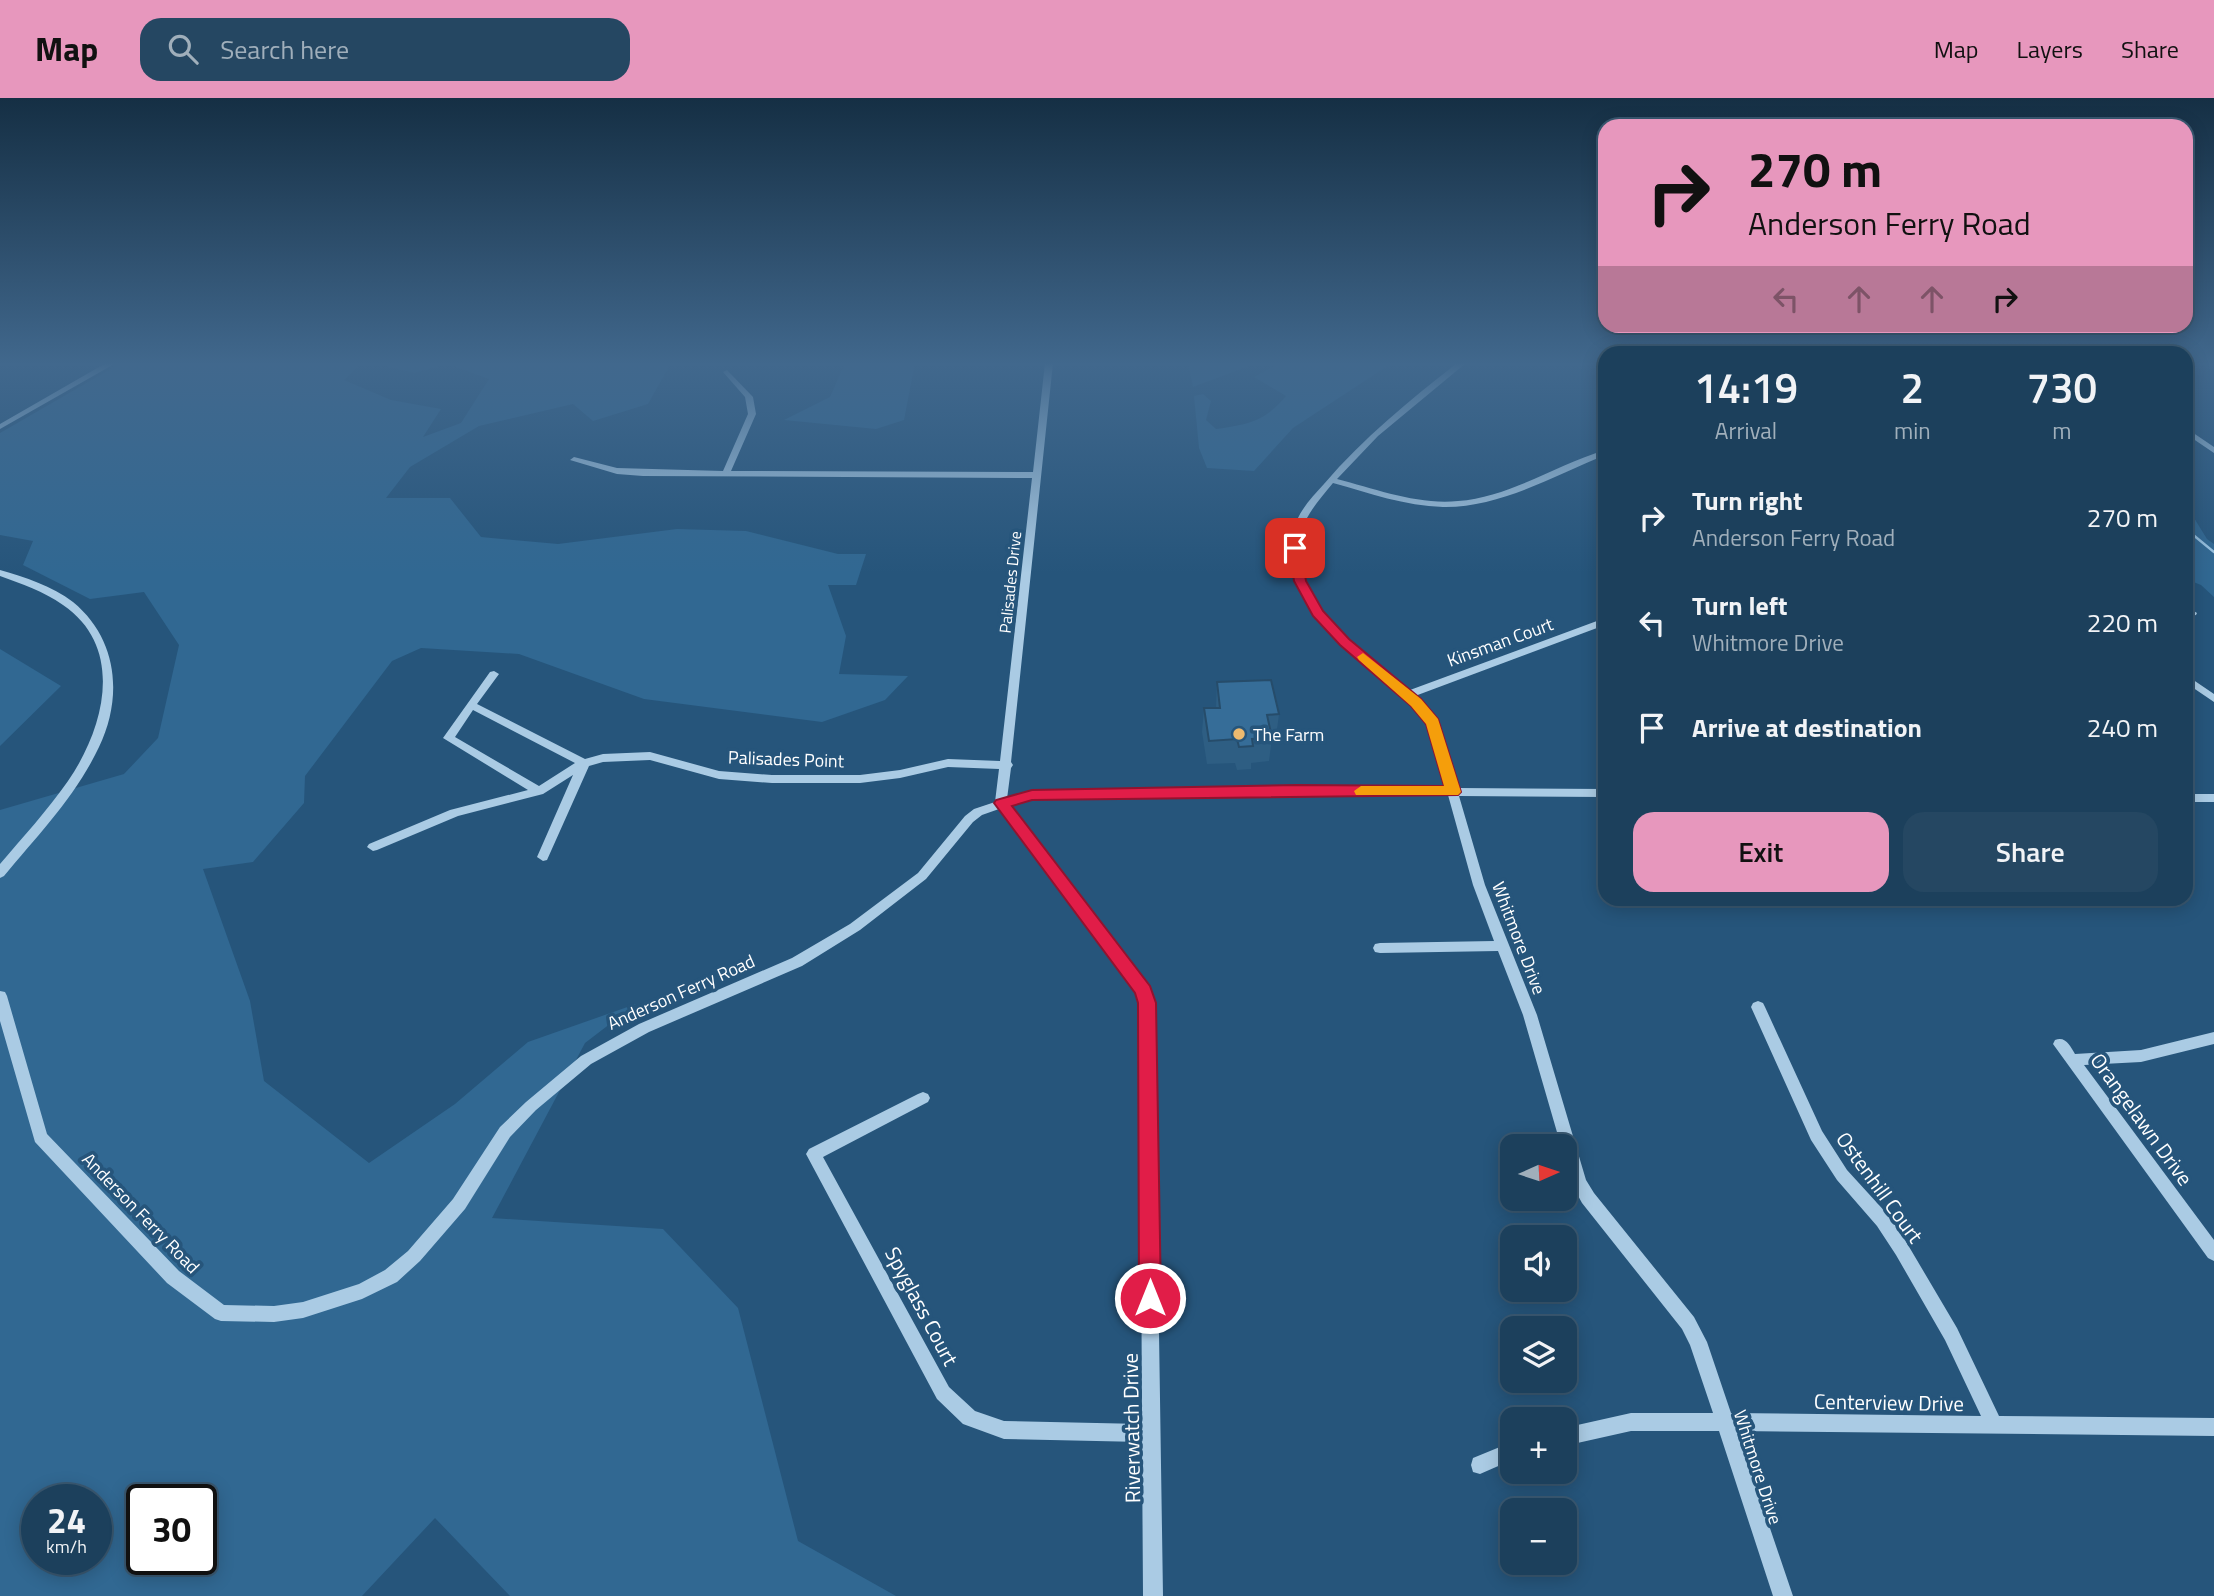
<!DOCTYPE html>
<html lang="en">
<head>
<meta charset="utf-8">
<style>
	body { margin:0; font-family:"Titillium Web",sans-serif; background:#254762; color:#f1f3f6; height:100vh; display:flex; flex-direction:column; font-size:26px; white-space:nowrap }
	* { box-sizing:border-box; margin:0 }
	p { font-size:23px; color:#a0afbb }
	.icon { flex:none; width:38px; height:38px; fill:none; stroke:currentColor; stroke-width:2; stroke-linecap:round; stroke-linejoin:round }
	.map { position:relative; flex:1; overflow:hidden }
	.details { position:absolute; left:1598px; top:248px; width:595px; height:560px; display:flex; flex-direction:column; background:#1c405c; border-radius:21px; box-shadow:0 4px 18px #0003,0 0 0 2px #3a5972 }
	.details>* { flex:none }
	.guide { position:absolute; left:1598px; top:21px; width:595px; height:214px; border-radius:21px; box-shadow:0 4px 18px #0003,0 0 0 2px #3a5972; background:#e797bd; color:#111; overflow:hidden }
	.needle { width:46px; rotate:87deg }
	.tools { position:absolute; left:1500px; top:1036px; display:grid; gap:14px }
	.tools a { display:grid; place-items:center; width:77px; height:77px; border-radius:14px; background:#1c405c; box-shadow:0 4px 18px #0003,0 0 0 2px #3a5972; font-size:35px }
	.speed { position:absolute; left:21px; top:1386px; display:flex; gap:14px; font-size:35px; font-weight:700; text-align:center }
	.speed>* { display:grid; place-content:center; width:91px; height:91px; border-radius:50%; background:#1c405c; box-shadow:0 4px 18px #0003,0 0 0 2px #3a5972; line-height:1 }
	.speed small { font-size:18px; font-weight:400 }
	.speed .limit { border:4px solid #111; border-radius:10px; background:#fff; color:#111 }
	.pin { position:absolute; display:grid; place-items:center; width:60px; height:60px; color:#fff; margin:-30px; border-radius:14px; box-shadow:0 4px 10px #0006 }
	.me { position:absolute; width:77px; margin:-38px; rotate:0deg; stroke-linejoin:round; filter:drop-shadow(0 0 5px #0008) }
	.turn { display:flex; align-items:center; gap:24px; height:147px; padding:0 35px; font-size:32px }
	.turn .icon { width:91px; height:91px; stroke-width:2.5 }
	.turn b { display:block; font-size:49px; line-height:60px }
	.lanes { display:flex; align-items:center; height:66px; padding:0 35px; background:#0003; justify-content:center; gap:35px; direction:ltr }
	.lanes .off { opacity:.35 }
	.eta { display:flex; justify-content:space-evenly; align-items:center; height:119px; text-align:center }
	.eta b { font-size:42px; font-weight:600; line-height:49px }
	.button { display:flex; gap:14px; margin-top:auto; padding:14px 35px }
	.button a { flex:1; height:80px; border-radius:21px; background:#e797bd; color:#111; font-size:28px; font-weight:600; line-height:80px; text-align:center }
	.button a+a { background:#254762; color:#f1f3f6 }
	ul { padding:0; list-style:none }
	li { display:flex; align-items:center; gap:21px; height:105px; padding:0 35px }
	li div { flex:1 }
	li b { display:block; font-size:26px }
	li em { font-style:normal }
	header { display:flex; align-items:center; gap:42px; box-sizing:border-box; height:98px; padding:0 35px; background:#e797bd; color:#111 }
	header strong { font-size:33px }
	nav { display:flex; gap:38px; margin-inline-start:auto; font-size:24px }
	.search { width:490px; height:63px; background:#254762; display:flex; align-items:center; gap:18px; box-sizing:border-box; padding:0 24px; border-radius:21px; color:#a0afbb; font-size:26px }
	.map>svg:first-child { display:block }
</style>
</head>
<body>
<header>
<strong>Map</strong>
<div class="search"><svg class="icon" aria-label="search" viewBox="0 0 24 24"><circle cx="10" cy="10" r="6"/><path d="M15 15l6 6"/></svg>Search here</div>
<nav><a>Map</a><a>Layers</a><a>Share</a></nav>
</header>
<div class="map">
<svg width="2214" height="1498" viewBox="0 0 2214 1498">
	<rect width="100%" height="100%" fill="#26557b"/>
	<!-- green -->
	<path fill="#316892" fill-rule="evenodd" d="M121,265h240l-17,17 47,20 50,9 -18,28 38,-14 28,-44 -42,-15 -33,9 -40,-10h297l-23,41 -55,17 -20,-17 -94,22 -69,41 -24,31h64l31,39 77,7 119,-15 69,2 92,23h28l-10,31h-28l18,51 -7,38 69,2 -23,24 -63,22 -178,-23 -125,-45 -98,-6 -29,13 -87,115 -1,27 -51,59 -50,7 47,132 14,80 105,82 86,-59 73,-62 108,-38 -51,39 -93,175 171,11 75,79 60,233 98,55h-386l-75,-78 -73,78h-362v-786l124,-36 34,-36 21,-93 -35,-53 -54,7 -67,-34 10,-24 -33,-6v-102zM37,1402h59v59h-59zM142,1402h59v59h-59z
		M845,265h70l-11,57 -28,9 -92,-9 46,-23z
		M1188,265h69l-64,24z
		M1280,265h112l-99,65 -39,43 -47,-3 -8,-20 -5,-52 9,-2 8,7 -5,19 10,9c33,-5 48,-7 70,-33l-32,-19z
		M2186,407l21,34 7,5v53l-13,-12 -15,-6z
		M0,551l61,37 -61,60z"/>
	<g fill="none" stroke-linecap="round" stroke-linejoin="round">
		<!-- stream -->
		<path stroke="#9ec7e5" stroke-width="2.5" d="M2186,431l28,23"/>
		<!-- minor -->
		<path fill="#aacbe4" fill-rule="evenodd" d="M106,265h10l-116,66v-5z
			M1045,265h8l-42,399 2,3 -2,3 -4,31 25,-8 265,-5 148,1c-4,-17 -10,-51 -19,-65 -21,-34 -61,-55 -89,-82 -29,-27 -54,-67 -44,-108 4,-19 18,-34 31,-48 39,-46 86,-84 133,-121h9l-88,73 -41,43c39,10 80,26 121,22 52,-4 98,-36 147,-51v5c-51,21 -106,53 -162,52 -38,-1 -74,-14 -110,-24 -9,11 -19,22 -26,35 -37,76 57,131 103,172l195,-72v7l-190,71 24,27 18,65 148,1v8l-146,-1 26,89 52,130 49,165 8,13 100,124 13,25 24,71 250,3 -36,-76 -49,-85 -19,-29 -40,-46 -26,-40 -60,-133 2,-4 5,-2 5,2 2,4 57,124 25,39 42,46 19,29 49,83 42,88 215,2v18l-477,-5 56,165h-20l-54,-165h-88l-67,15v-18l67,-15h82l-23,-68 -8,-16 -100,-126c-10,-18 -18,-36 -18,-57h-3l-38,-131 -25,-64 -118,2 -5,-1 -2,-4 2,-4 5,-1 114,-2 -21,-56 -25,-90 -151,-1 -264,5 -23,7 43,60 88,109 13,28 9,593h-20l-1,-154 -138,-3 -41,-15 -26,-25 -131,-245 3,-5 109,-55 5,-2 5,2 2,4 -2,4 -105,55 126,230 26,24 29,10 138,3 -2,-421 -9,-21 -86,-110 -46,-63 -17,6 -9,7 -47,57 -66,51 -58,36 -153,66 -58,32 -55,46 -26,27 -45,72 -45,52 -23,21 -35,17 -59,19 -29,4 -53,-1 -6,-2 -48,-36 -132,-141 -35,-121v-30l5,1 2,4 40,138 132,137 45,34 50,1 29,-4 56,-18 26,-14 23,-19 45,-52 47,-72 26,-25 55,-46 58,-32 153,-66 58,-34 68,-51 47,-57 9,-7 21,-7 4,-33 -51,-2 -48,11 -40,5h-88l-53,-4 -69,-19 -47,2 -14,4 -42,94 -4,1 -6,-4 36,-82 -30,19 -85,22 -81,34 -4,1 -6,-4 2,-3 81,-34 78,-20 -85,-52 47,-66 4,-1 5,3 -22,30 108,55 18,-5 47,-2 69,19 53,4h88l40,-5 48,-11 52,2 32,-283 -389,-2 -26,-2 -47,-14 4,-3 43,11 106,3 25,-57 -3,-17 -22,-25 4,-2 26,27 3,17 -25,57 302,1zM473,612l102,53 -36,23 -84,-49z
			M2186,330l28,19v6l-28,-19z
			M0,472c25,7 52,16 73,32 45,37 50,95 26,145 -23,49 -61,88 -95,129l-4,2v-14c23,-27 47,-53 68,-83 36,-52 58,-133 -5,-176 -20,-14 -41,-21 -63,-29z
			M2192,512l5,3 -1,2 -10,2v-6z
			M2186,577l28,19v8l-28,-19z
			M2186,696h28v8h-28z
			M2214,934v12l-73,18 -57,3 130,175v21l-6,-3 -155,-214 2,-4c11,-4 15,6 20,14l66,-4z
			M1512,1344v18l-32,14 -7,-2 -2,-7 2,-7z"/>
	</g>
	<!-- wall -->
	<path fill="#2e5e83" d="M1217,584l62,32 -3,23 -4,1 -3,23 -18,2v6l-14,1 -2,-7 -28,1 -5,-32 2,-24h12z"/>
	<!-- building -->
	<path fill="#366d98" stroke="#264c6a" stroke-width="2" d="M1271,582l8,34 -12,1 5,23 -20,1 1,7 -14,1 -2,-8 -28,2 -5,-33h16l-3,-26z"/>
	<!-- sky -->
	<linearGradient id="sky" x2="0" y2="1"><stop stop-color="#152f44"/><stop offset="0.56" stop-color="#41688d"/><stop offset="1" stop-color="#41688d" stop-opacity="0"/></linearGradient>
	<rect width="2214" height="475" fill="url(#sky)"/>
	<!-- route -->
	<path fill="#e11d48" stroke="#92132f" stroke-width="2" d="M1295,446l6,4 5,33 17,30 26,28 72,60 17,20 23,73 -3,3 -426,5 -20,6 138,180 6,17 5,295 -3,8 -8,3 -8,-3 -3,-8 -1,-295 -3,-10 -141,-190 2,-3 36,-10 265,-5 147,1 -18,-62 -15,-18 -71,-61 -27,-29 -19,-35 -5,-33z"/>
	<!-- slow -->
	<path fill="#f59e0b" d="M1363,555l58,46 17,20 23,73 -3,3h-102l-2,-4 7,-5h83l-18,-62 -15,-18 -52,-46 -2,-3z"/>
	<!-- markers -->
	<circle fill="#edba6f" stroke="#26557b" stroke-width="2.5" cx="1239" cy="636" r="7"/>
	<g text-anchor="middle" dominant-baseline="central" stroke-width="7" stroke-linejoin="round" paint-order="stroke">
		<!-- far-street labels -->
		<g font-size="16" fill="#fff" stroke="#26557b">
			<text transform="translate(1010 484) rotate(-84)">Palisades Drive</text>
		</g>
		<!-- street labels -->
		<g font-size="18" fill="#fff" stroke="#26557b">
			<text transform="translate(1500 544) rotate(-20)">Kinsman Court</text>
			<text transform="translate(786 661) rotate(2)">Palisades Point</text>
			<text transform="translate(1519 840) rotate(69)">Whitmore Drive</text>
			<text transform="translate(681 894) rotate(-24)">Anderson Ferry Road</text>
			<text transform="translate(141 1115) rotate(46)">Anderson Ferry Road</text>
			<text transform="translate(1758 1369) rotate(72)">Whitmore Drive</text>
		</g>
		<!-- poi labels -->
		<g font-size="18" fill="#fff" stroke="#26557b" text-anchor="start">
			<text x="1253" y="636">The Farm</text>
		</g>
		<!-- near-street labels -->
		<g font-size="21" fill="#fff" stroke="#26557b">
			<text transform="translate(2142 1021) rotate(54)">Orangelawn Drive</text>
			<text transform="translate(1880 1089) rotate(54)">Ostenhill Court</text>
			<text transform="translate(922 1208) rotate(62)">Spyglass Court</text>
			<text transform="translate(1889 1304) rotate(1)">Centerview Drive</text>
			<text transform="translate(1131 1330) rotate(-91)">Riverwatch Drive</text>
		</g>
	</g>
</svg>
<div class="tools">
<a><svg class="needle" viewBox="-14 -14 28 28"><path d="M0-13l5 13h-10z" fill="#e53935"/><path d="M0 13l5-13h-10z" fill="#a0afbb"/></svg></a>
<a><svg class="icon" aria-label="sound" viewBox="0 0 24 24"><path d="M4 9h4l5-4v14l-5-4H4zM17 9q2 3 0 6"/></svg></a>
<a><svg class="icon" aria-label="layers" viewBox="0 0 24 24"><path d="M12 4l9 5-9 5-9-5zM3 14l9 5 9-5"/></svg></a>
<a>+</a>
<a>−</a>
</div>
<div class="speed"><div>24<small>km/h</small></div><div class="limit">30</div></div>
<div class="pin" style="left:1295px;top:450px;background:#d93025"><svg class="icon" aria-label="arrive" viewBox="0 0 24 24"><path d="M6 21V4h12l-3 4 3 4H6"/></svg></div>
<svg class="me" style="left:1150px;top:1200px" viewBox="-20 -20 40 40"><circle r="17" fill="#e11d48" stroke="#fff" stroke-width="3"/><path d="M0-11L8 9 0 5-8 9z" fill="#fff"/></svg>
<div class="guide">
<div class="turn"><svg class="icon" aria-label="right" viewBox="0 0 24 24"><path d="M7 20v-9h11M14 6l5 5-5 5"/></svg><div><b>270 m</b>Anderson Ferry Road</div></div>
<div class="lanes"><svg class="icon off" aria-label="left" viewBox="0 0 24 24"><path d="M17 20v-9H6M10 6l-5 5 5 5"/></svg><svg class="icon off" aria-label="ahead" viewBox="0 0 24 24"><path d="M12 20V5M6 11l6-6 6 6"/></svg><svg class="icon off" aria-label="ahead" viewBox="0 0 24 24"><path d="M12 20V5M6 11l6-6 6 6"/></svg><svg class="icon" aria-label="right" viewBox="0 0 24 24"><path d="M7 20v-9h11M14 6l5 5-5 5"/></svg></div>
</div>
<section class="details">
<div class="eta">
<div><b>14:19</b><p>Arrival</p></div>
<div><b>2</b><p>min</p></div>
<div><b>730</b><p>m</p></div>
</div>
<ul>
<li><svg class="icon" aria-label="right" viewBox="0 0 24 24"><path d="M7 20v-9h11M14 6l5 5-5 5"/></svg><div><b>Turn right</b><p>Anderson Ferry Road</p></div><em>270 m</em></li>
<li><svg class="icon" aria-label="left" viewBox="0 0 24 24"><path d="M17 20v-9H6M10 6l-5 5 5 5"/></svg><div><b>Turn left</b><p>Whitmore Drive</p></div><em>220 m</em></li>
<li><svg class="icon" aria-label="arrive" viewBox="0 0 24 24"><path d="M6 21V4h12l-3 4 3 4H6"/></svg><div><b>Arrive at destination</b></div><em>240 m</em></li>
</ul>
<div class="button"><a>Exit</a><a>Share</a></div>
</section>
</div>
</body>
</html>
